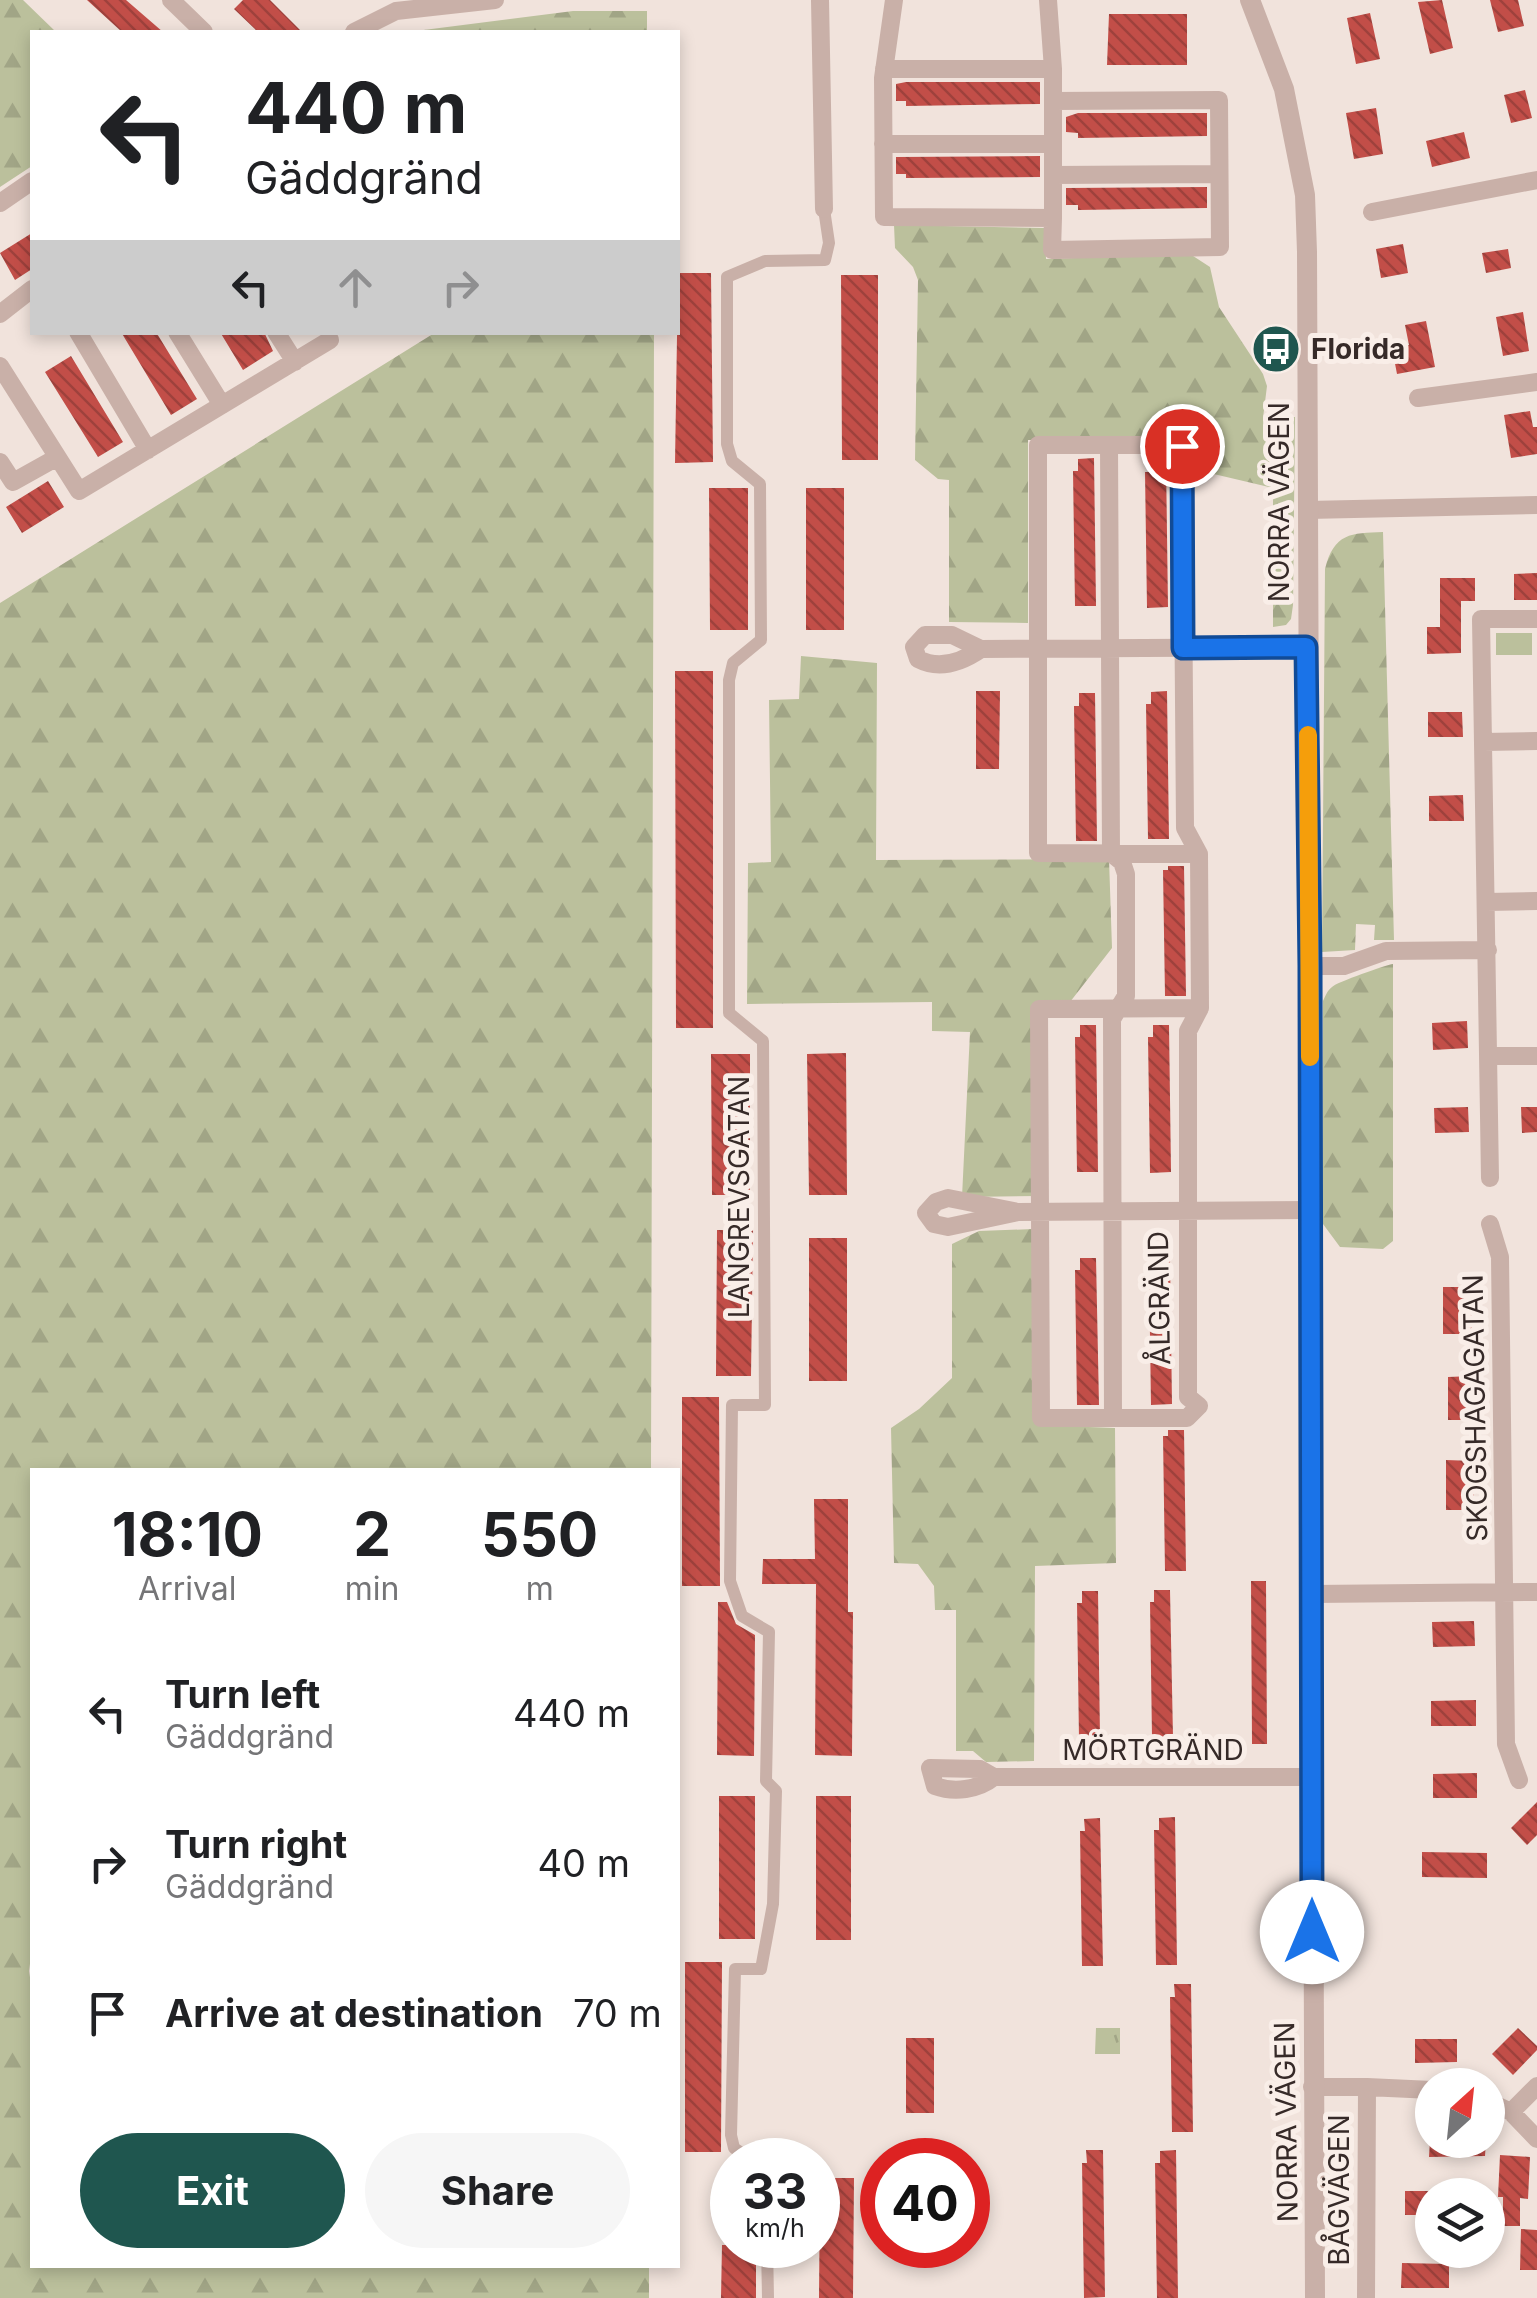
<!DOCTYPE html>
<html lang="en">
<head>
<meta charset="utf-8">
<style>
	body { margin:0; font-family:Inter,sans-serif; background:#f6f6f6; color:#202124; height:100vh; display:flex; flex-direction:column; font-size:38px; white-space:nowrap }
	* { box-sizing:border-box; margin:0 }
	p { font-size:32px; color:#757577 }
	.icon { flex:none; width:55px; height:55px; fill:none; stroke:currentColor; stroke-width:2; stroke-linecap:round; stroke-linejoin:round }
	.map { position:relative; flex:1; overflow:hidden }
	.details { position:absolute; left:30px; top:1468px; width:650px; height:800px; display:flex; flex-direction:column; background:#fff; border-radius:0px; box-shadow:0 5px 15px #0003 }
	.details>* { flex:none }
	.hud { position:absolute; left:30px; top:30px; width:650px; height:305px; border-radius:0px; box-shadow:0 5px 15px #0003; background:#fff; color:#202124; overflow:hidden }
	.needle { width:65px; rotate:27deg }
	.tools { position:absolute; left:1415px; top:2068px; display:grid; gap:20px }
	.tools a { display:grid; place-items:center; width:90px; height:90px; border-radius:50%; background:#fff; box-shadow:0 5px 15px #0003; font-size:50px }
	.speed { position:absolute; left:710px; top:2138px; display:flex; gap:20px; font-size:50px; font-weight:700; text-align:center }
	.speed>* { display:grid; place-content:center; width:130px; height:130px; border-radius:50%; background:#fff; box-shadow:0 5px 15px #0003; line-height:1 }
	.speed small { font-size:25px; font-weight:400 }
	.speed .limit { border:15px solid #d22; background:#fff; color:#111 }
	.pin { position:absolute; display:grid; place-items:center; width:85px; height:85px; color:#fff; margin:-42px; border:5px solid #fff; border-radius:50%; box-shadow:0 2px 10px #0007 }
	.me { position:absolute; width:110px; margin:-55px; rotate:0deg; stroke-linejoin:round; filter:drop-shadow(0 0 8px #0008) }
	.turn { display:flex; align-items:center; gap:35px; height:210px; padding:0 50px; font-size:45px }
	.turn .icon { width:130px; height:130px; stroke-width:2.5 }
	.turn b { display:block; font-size:70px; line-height:85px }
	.lanes { display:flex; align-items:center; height:95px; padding:0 50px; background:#0003; justify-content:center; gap:50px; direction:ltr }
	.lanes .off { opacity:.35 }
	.eta { display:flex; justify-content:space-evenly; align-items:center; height:170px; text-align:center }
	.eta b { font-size:60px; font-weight:700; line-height:70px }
	.cta { display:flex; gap:20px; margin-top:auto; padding:20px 50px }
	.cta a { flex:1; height:115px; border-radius:60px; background:#1f564f; color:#fff; font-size:40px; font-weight:700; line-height:115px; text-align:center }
	.cta a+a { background:#f6f6f6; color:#202124 }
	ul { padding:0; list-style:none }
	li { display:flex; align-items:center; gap:30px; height:150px; padding:0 50px }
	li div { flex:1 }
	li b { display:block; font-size:38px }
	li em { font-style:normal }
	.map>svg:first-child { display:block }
</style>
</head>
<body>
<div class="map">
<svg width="1537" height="2298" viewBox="0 0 1537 2298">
	<defs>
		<pattern id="grass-tufts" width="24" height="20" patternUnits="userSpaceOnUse" patternTransform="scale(2.5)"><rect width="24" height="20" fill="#bbc09c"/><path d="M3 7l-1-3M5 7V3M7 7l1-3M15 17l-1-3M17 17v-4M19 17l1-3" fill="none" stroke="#a1a586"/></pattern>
		<pattern id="forest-firs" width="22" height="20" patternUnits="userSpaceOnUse" patternTransform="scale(2.5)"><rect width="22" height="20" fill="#bbc09c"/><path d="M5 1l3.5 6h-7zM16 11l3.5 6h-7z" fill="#a1a586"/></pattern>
		<pattern id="building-back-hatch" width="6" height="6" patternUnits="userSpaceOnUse" patternTransform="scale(2.5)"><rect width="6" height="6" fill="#c24e48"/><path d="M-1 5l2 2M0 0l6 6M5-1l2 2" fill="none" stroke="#9e413c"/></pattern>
	</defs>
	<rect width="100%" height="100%" fill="#f1e3dc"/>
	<!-- grass -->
	<path fill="url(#grass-tufts)" d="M1496,633h36v22h-36z
		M1096,2028h24v26h-25z"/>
	<!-- forest -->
	<path fill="url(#forest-firs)" d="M0,0h23l33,32h-24v134l-32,21z
		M573,11h74v21h-239z
		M894,225l151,3 1,31 144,-5 20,13 9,40 44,67 4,12 -4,32 32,-1 -2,188 -2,14 -5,6 -13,2v-139l-72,-17 -2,-32 -171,1v183l-79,-1v-142l-11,-1 -23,-19 3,-180 -5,-13 -18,-19z
		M436,332l218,1 -3,1137h-619v479l-3,22 3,19v275h617v33h-649v-1695z
		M1383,532l11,408h-20l1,-15 -19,-1 -1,26 -33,2 3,-383c9,-36 26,-36 58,-37z
		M801,656l76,7 -1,197 233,-1 3,89 -42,54 -33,-1 1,195 -76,1 8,-165 -38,-1v-29l-185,2 1,-141 23,-1 -2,-162 30,-1z
		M1393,964v277l-10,8 -43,-2 -17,-23v-223c3,-6 4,-10 9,-14 5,-5 54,-22 61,-23z
		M1033,1229l3,196 79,3 1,135 -81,3 -1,195 -48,1 -13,-11h-17v-141h-21l-1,-24 -16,-22 -24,-1 -3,-135 28,-19 33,-31v-134l27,-13z"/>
	<!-- building -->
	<path fill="url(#building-back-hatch)" d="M87,0h39l37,32h-41z
		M243,0h27l32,32h-44l-24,-23z
		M1442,0l11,48 -23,6 -12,-52z
		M1490,0h28l6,26 -26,6z
		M1370,13l10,46 -24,5 -9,-46z
		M1109,14h78v51h-80z
		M906,82h134v22l-134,2v-5h-10v-17z
		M1525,90l7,28 -21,5 -7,-28z
		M1376,108l7,46 -29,5 -8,-46z
		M1078,113h129v23l-129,2v-5l-12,-1v-15z
		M1464,132l6,26 -38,9 -6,-26z
		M1040,156v21l-134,1v-4h-10v-17z
		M1207,187v21l-129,2v-5h-12v-17z
		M32,233v36l-17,11 -15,-27z
		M1403,244l5,29 -27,5 -5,-29z
		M1508,249l3,19 -25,5 -4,-20z
		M678,273h33l2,189 -38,1z
		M841,275h37v185h-36z
		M1523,312l6,39 -26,5 -7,-39z
		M1426,321l9,46 -38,7 -5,-26 17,-3 -4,-20z
		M121,332h35l41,67 -26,16z
		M220,332h44l9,19 -30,19z
		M71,356l52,86 -25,15 -53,-85z
		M1530,411l3,16h4v27l-26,4 -7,-43z
		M1094,458l2,148h-21l-2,-135h5v-12z
		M1150,460h16l2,147 -21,1 -2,-136h5z
		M48,481l16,26 -42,26 -16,-26z
		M709,488h39v142h-38z
		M806,488h38v142h-38z
		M1537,573v27h-23v-26z
		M1440,578h35v23h-14v52l-34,1v-27h13z
		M675,671h38v357h-37z
		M976,691h24l-1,78h-23z
		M1167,691l2,148h-21l-2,-135h5v-12z
		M1079,693h16l2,148h-21l-2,-135h5z
		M1428,712h34l1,25h-35z
		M1463,795l1,26h-35v-25z
		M1168,866h16l2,130h-21l-2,-126h5z
		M1467,1021l1,27 -35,2 -1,-27z
		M1080,1025h16l2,147h-21l-2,-135h5z
		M1153,1025h16l2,147 -21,1 -2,-136h5z
		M846,1053l1,142h-38l-2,-141z
		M711,1054h39v141h-38z
		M1468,1107l1,25 -34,1 -1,-25z
		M1521,1107h16v25l-15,1z
		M717,1230h36l-2,146h-35z
		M809,1238h38v143h-38z
		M1153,1257h17l2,147 -21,1 -2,-136h5z
		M1080,1258h16l3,147h-22l-2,-135h5z
		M1443,1287h29v47h-29z
		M1472,1376l1,44h-25v-43z
		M682,1397h37l1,189h-38z
		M1168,1430h16l2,141h-21l-2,-135h5z
		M1446,1460l27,1 1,49h-28z
		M814,1499h34v113h5l-1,144 -37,-1 1,-171h-54l1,-25h52z
		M1251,1581h15l1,163h-15z
		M1154,1590h16l3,147h-21l-2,-135h4z
		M1082,1591h16l2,147 -21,1 -2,-136h5z
		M718,1602h9l9,22 19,11 -1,121 -37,-1z
		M1474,1621l1,25 -42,1 -1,-25z
		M1476,1700v26h-45v-25z
		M1477,1773v25h-44v-24z
		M719,1796h36v143h-36z
		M816,1796h35v144h-35z
		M1537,1802v33l-10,10 -16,-17z
		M1175,1817l2,148h-21l-2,-135h5v-12z
		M1100,1818l3,148h-21l-2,-135h5l-1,-12z
		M1422,1852l65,1v25l-65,-1z
		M685,1962h37l-1,190h-36z
		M1174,1984h17l2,148h-21l-2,-135h5z
		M1518,2028l19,18v4l-24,25 -21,-21z
		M906,2038h28v75h-28z
		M1415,2039h42v23l-42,1z
		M1430,2140h56l-1,16 -56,1z
		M1086,2150h17l2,147 -21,1 -2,-135h5z
		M1176,2150l2,148h-21l-2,-135h5v-12z
		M1500,2155l30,2 -2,42 -8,-1v28h-17v-29h-5z
		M820,2178h34l-1,120h-34z
		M1405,2191h27v24h-27z
		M1521,2229l16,1v40h-17z
		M722,2245h34v53h-35z
		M1402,2263l47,1v24h-48z"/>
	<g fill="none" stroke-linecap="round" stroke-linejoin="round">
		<!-- pedestrian -->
		<path stroke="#c9b0a8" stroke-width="12" d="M752,2160l-18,-12 -3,-13 4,-166h26l12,-65 3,-113 -10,-10 3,-149 -27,-16 -12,-35 2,-176h33l-2,-364 -34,-28v-333l4,-17 28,-23 -1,-156 -28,-23 -5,-17v-167l38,-16 60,-1 4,-17 -5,-34
			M767,2245l1,53"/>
		<!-- minor -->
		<path stroke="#c9b0a8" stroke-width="18" d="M171,0l33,32
			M820,0l4,209
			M894,0l-11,78 1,139 169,1 -1,32 168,-3 -1,-147 -166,1
			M1048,0l5,69v149
			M354,32l42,-21 99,-11
			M884,69h169
			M883,144h170
			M1053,175l166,-1
			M0,203l32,-22
			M1372,212l165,-32
			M0,314l32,-25
			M78,332l70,118
			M177,332l45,73
			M276,332l19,30
			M0,366l79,125 251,-151
			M1418,398l119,-16
			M1109,445l2,408 11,9 4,12v122l-14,23 1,399
			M0,462l13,20 43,-24
			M1308,510l229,-5
			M981,649c-19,13 -42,21 -63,10l-4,-12 11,-12h27l29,14 325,-2
			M1484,742l53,-1
			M1199,854l-161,-1v-408h144l3,383 14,26 1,154 -12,23v366l11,9 -12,12h-146l-2,-409 161,-1
			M1487,902l50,-1
			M1310,966h34l42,-15 102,-1
			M1488,1056h49
			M1490,1178l-9,-559h56
			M1018,1212l-70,15 -14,-3 -8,-11 10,-11 12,-4 70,14 291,-2
			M1490,1224l10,33 6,487 13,36
			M1312,1594l225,-2
			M994,1777c-16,13 -40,16 -59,9l-5,-18 50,1 14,8h318
			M1312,2087h55
			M1488,2101l23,11 26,27
			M1511,2112l26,-26
			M1366,2298l1,-211 65,3"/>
		<!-- tertiary -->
		<path stroke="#c9b0a8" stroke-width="20" d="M1250,0l34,89 21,106 2,57 8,2046"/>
	</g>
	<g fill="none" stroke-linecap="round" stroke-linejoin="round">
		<!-- route casing -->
		<g stroke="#114b97" stroke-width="25">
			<path id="route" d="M1182,446l1,202 123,-1 4,319 2,966"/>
		</g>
		<!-- route -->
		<use href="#route" stroke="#1a73e8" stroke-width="18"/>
		<!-- slow -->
		<path stroke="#f59e0b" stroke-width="18" d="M1308,735l2,322"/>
	</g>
	<!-- icons -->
	<defs>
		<g id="bus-disc" transform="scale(2.5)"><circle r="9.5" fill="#1f564f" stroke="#f9eee8"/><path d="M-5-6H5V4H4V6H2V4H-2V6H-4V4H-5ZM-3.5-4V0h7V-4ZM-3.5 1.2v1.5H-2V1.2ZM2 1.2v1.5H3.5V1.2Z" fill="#fff"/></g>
	</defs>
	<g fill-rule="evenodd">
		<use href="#bus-disc" x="1276" y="349"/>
	</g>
	<g text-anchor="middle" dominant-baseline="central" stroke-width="10" stroke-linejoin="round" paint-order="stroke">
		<!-- poi labels -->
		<g font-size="28" font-weight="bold" fill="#362a28" stroke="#f9eee8" text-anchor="start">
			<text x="1311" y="349">Florida</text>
		</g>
		<!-- street labels -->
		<g font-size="28" fill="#362a28" stroke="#f9eee8">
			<text transform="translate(1279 502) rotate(-90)">NORRA VÄGEN</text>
			<text transform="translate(739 1197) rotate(-90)">LANGREVSGATAN</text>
			<text transform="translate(1159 1298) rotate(-91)">ÅLGRÄND</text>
			<text transform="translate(1475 1408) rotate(-91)">SKOGSHAGAGATAN</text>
			<text x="1153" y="1750">MÖRTGRÄND</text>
			<text transform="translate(1286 2122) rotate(-91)">NORRA VÄGEN</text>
			<text transform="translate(1339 2190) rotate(-90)">BÅGVÄGEN</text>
		</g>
	</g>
</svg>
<div class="tools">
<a><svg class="needle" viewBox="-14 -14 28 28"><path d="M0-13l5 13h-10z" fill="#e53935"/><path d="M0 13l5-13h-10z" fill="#757577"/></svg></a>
<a><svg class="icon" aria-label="layers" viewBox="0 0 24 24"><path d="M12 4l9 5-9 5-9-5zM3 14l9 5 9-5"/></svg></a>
</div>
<div class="speed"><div>33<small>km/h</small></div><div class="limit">40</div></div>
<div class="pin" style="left:1182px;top:446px;background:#d93025"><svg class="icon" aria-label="arrive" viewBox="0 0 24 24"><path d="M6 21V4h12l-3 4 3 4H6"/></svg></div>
<svg class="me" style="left:1312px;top:1932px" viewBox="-20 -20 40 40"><circle r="19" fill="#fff"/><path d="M0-13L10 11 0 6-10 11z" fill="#1a73e8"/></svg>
<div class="hud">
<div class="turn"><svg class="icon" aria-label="left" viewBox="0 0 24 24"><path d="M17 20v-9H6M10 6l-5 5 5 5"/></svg><div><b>440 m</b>Gäddgränd</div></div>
<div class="lanes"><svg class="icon" aria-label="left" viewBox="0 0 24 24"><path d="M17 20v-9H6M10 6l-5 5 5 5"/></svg><svg class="icon off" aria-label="ahead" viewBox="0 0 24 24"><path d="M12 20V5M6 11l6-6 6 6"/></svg><svg class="icon off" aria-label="right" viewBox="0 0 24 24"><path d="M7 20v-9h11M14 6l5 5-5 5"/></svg></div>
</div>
<section class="details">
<div class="eta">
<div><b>18:10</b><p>Arrival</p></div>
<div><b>2</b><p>min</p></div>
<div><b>550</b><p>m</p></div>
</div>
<ul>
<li><svg class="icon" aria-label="left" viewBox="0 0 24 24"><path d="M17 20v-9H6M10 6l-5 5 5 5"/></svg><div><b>Turn left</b><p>Gäddgränd</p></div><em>440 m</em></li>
<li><svg class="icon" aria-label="right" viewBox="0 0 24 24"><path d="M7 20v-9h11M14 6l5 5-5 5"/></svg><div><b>Turn right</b><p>Gäddgränd</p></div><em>40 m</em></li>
<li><svg class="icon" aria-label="arrive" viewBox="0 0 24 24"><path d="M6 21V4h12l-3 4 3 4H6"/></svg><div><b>Arrive at destination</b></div><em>70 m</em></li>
</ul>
<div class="cta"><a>Exit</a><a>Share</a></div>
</section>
</div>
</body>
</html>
